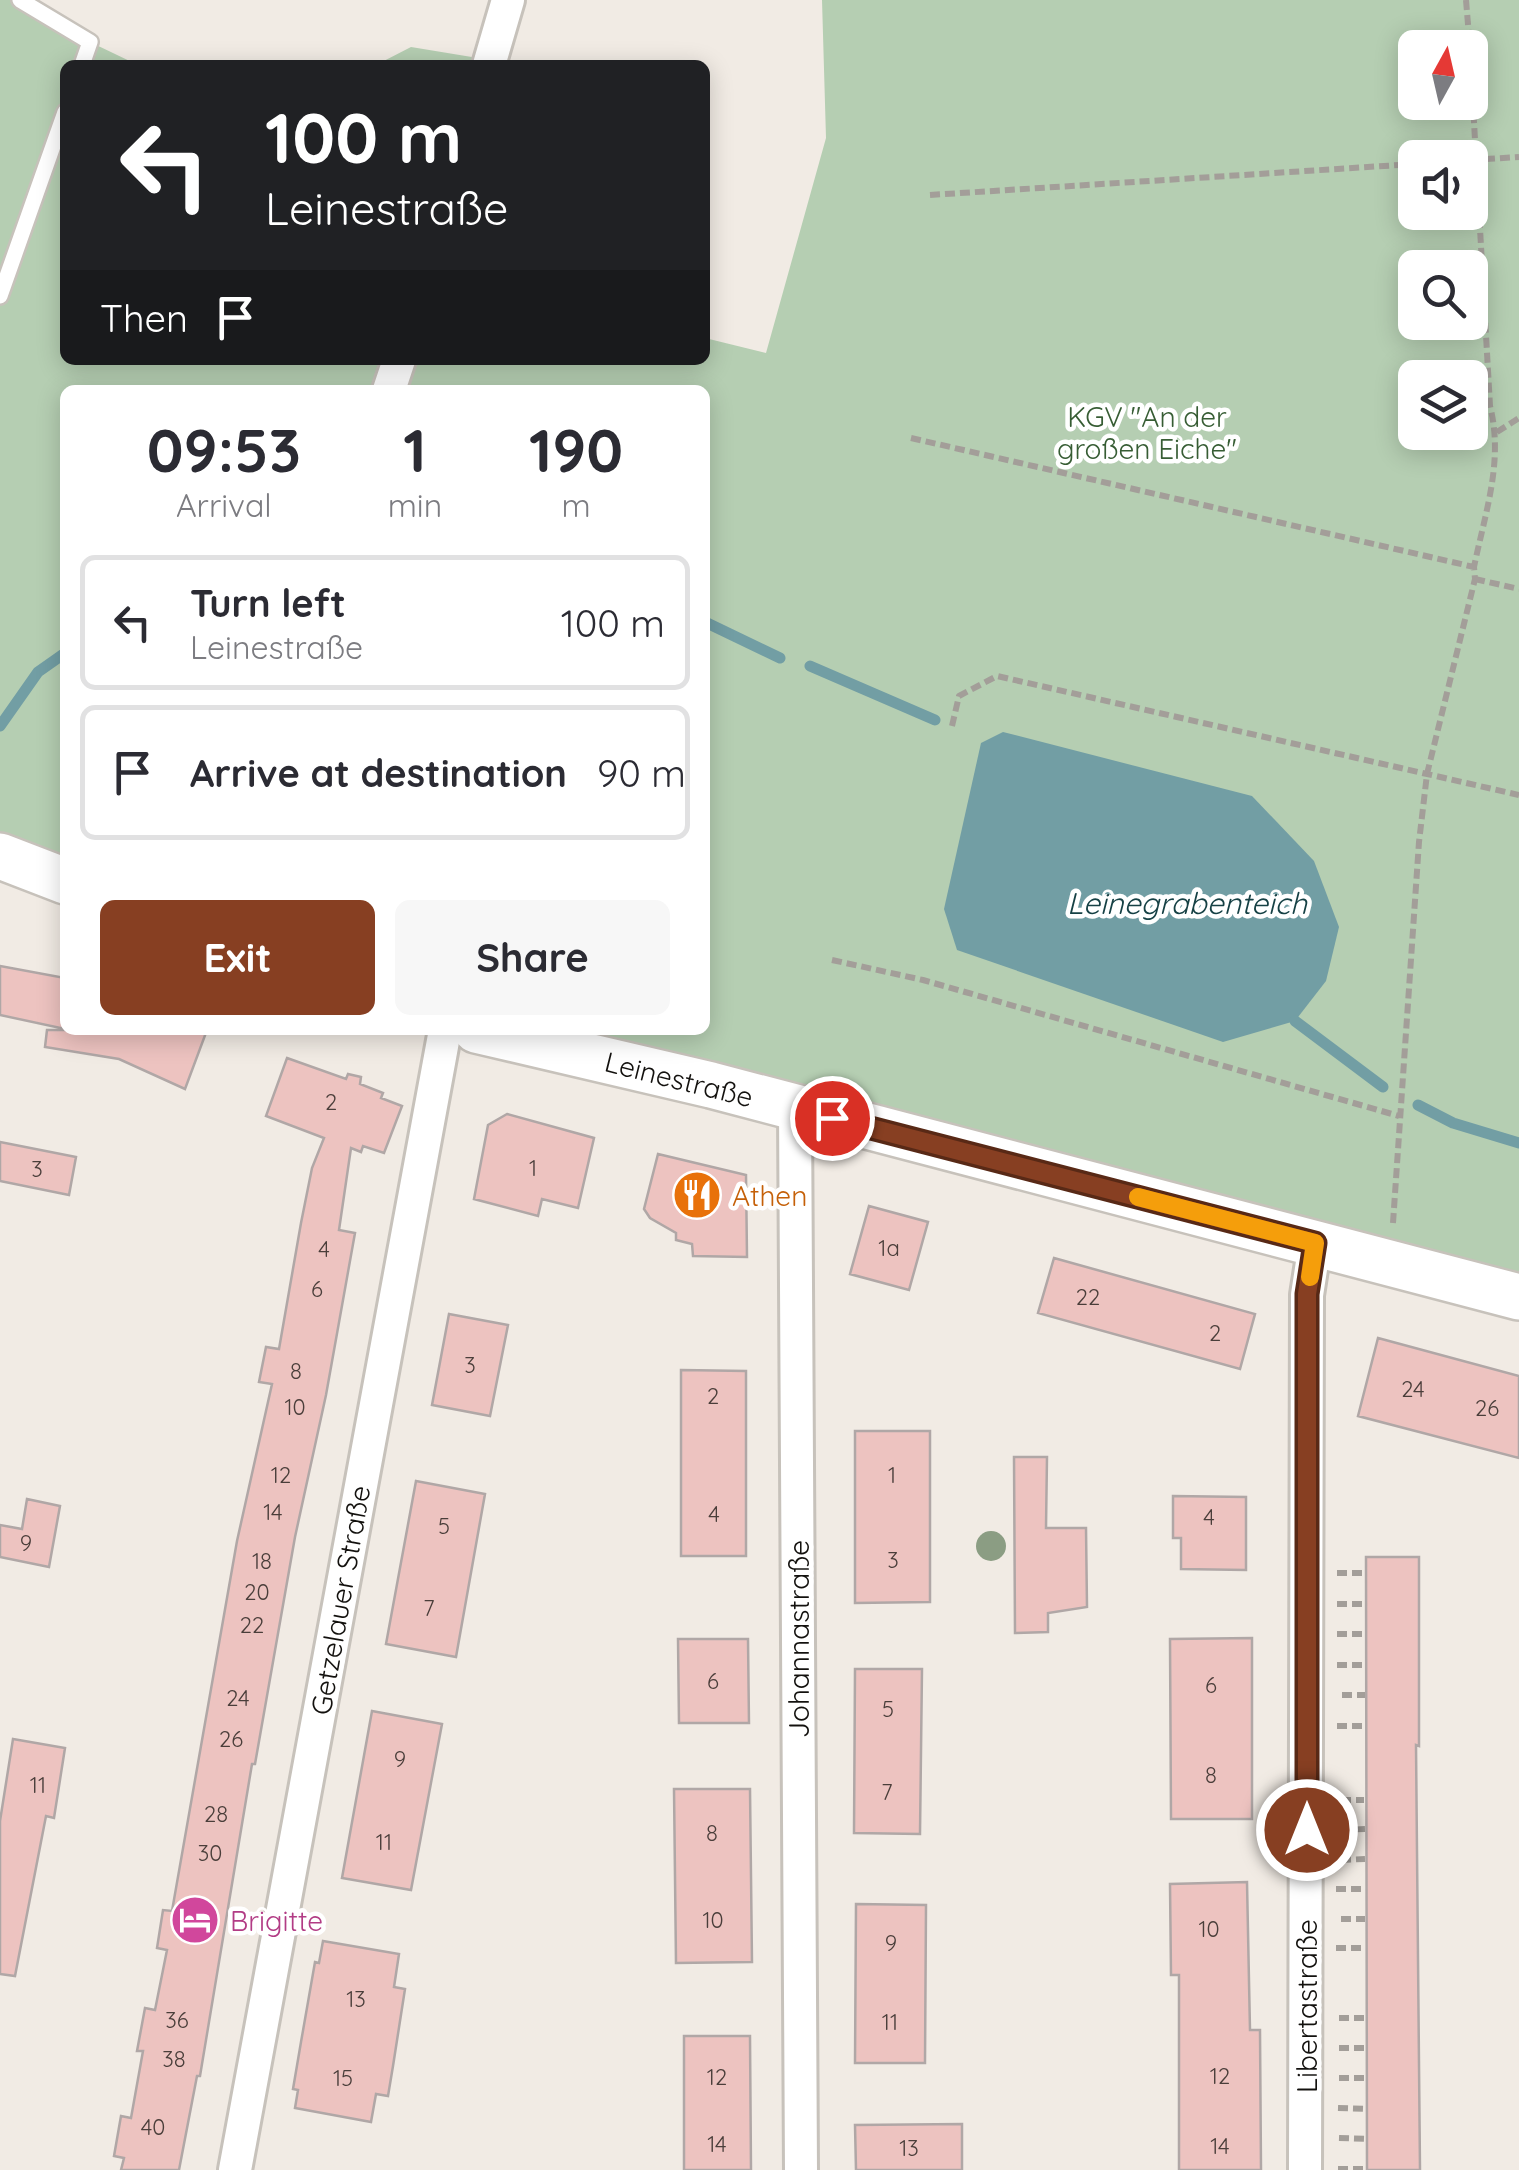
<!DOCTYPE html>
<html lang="en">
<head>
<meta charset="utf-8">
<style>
	body { margin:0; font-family:Quicksand,sans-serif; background:#f7f7f7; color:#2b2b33; height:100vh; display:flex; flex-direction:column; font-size:38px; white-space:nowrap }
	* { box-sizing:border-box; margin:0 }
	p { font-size:32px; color:#7c7c81 }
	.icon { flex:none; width:55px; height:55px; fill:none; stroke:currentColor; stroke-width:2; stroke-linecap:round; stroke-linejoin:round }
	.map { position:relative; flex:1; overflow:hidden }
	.details { position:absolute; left:60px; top:385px; width:650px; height:650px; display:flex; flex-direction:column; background:#fff; border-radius:15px; box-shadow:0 5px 25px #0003 }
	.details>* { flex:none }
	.banner { position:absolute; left:60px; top:60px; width:650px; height:305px; border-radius:15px; box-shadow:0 5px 25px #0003; background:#202124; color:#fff; overflow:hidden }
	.needle { width:65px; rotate:8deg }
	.buttons { position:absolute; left:1398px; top:30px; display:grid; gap:20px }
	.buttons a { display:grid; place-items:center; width:90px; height:90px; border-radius:15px; background:#fff; box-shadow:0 5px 25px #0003; font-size:50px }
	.pin { position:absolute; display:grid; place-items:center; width:85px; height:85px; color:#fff; margin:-42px; border:5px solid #fff; border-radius:50%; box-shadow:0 2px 10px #0007 }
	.me { position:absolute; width:110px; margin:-55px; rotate:0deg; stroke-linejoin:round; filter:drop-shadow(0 0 8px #0008) }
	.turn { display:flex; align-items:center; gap:35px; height:210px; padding:0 40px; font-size:45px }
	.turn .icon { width:130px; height:130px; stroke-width:2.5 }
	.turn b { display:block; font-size:70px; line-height:85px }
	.then { display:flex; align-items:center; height:95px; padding:0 40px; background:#0003; gap:20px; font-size:38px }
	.eta { display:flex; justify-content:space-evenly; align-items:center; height:170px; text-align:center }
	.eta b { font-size:60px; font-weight:800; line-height:70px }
	.primary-button { display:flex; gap:20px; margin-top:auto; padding:20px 40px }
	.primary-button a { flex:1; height:115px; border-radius:15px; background:#873f22; color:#fff; font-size:40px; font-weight:800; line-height:115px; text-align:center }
	.primary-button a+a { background:#f7f7f7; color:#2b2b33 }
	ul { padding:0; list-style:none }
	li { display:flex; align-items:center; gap:30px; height:135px; margin:0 20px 15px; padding:0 20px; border:5px solid #e1e1e2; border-radius:15px }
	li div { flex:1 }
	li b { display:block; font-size:38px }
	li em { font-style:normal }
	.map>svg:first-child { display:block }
</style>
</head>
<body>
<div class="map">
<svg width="1519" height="2170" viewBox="0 0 1519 2170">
	<rect width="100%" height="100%" fill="#f1ebe4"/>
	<!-- green -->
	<path fill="#b5ceb2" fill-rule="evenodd" d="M0,0h20l70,42 48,23h-73v295h640v-22l61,15 60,-215 -4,-138h697v1297l-1043,-267h229v-640h-640v491l-65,-25zM1415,48h55v54h-55zM1415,158h55v54h-55zM1415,268h55v54h-55zM1415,378h55v54h-55z
		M411,47l79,13 -1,5h-113z"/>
	<!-- water -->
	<path fill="#729ea4" d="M1003,732l249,64 62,65 25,66 -13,54 -31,40 -72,21 -266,-92 -13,-41 37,-166z"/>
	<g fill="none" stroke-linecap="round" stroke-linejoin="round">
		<!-- stream -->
		<path stroke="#729ea4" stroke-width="11" d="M705,622l75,36
			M810,666l125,54
			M0,726l38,-54 27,-19
			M1295,1021l88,66
			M1418,1105l35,18 66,20"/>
	</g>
	<!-- building -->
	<path fill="#edc3c0" stroke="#b0a7a6" stroke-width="2.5" d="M0,966l65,12v51l-65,-14z
		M47,1030h160l-22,59 -66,-30 -74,-12z
		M287,1058l59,21 2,-5 13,3 -1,7 23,9 -2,5 21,8 -18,47 -21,-7 -2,6 -10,-4 -12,82 16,3 -29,162 -31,142 -40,227h-3l-52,312h-3l-18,94h-58l3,-12 -10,-2 7,-40 10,2 12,-67h-6l8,-43 10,2 12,-60 -10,-2 6,-38 9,1 65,-370 35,-157 -13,-2 7,-35 13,2 22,-126 11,-55 12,-30 -58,-22z
		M507,1114l87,24 -16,70 -36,-9 -4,17 -64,-17 14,-74z
		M0,1142l76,15 -7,38 -69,-14z
		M658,1154l88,21 1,82 -54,-1 -1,-12 -16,-4v-7l-26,-15 -6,-9z
		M869,1206l59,16 -19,68 -59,-16z
		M1054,1258l201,56 -15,55 -202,-56z
		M449,1314l59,11 -18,91 -58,-11z
		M1378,1338l141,38v82l-161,-42z
		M681,1370l65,1v185h-65z
		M855,1431h75v171l-75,1z
		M1014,1457h33l-1,71h40l1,79 -39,6v19l-33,1z
		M416,1481l69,13 -29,163 -70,-13z
		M1173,1496l73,1v73l-65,-1v-31h-8z
		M27,1499l33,7 -11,61 -49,-10v-32l22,4z
		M1366,1557h53v189l-3,-1 4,425h-53z
		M1252,1638v181h-81l-1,-180z
		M678,1639h70l1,84h-70z
		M855,1669h67l-2,165 -66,-1z
		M372,1711l70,13 -31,166 -69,-12z
		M13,1739l52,9 -11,70 -8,-2 -31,160 -15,-2v-153z
		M674,1789h76l2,173 -76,1z
		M1247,1882l3,148h10l1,140h-82v-195h-8l-1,-91z
		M856,1904l70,1 -1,158h-70z
		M323,1941l76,13 -5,33 11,2 -12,77 -5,30 -12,-2 -5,28 -76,-14 3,-18 -5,-1 8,-47 14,-80 4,1z
		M684,2036h66l1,134h-67z
		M962,2124v46h-106l-1,-45z"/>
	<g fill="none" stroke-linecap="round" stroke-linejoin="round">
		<!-- lane casing -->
		<g stroke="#c7c2bb" stroke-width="20">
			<path id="lane" d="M20,0l70,42 -8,23
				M0,296l65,-184"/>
		</g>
		<!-- street casing -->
		<g stroke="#c7c2bb" stroke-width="38">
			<path id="street" d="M489,65l19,-65
				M389,390l10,-30
				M795,1108l6,1062
				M235,2170l210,-1140
				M1305,2170l2,-875 8,-52"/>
		</g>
		<!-- secondary casing -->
		<g stroke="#c7c2bb" stroke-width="50">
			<path id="secondary" d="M0,856l65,25
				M476,1030l235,55 808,212"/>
		</g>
		<!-- path -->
		<path stroke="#a39e99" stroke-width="6" stroke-dasharray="10 5" stroke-linecap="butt" d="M1466,0l4,48
			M1470,160l49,-3
			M930,195l485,-31
			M1497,432l22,-14
			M911,438l563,129
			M1475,579l44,10
			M952,726l7,-30 38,-20 522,119
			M832,960l91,20 476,136
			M1393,1223l26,-381 8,-68 48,-195 -1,-12c11,-54 30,-106 16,-161l-20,-355
			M1337,1573h29
			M1337,1604h29
			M1337,1634h29
			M1337,1665h29
			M1342,1695h23
			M1337,1726h29
			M1341,1800h23
			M1341,1830l24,-1
			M1341,1860l24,-1
			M1336,1889h29
			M1341,1919h24
			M1336,1948h29
			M1339,2018h29
			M1339,2048h28
			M1339,2078h28
			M1338,2108l29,1
			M1339,2138l29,1
			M1338,2169h29"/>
		<!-- lane -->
		<use href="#lane" stroke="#fff" stroke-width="15"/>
		<!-- street -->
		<use href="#street" stroke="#fff" stroke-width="32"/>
		<!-- secondary -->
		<use href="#secondary" stroke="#fff" stroke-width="45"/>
	</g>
	<!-- trees -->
	<circle fill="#8b9d83" cx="991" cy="1546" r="15"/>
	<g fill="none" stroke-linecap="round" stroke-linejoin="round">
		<!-- route casing -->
		<g stroke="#582916" stroke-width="25">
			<path id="route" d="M832,1118l483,125 -8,51v536"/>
		</g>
		<!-- route -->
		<use href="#route" stroke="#873f22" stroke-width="18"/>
		<!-- slow -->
		<path stroke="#f59e0b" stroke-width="18" d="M1138,1197l177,46 -5,34"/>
	</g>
	<!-- icons -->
	<defs>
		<g id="restaurant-disc" transform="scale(2.5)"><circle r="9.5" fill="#e8710a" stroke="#fff"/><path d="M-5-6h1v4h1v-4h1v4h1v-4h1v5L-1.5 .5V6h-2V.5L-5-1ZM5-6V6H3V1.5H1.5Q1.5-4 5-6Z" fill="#fff"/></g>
		<g id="hotel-disc" transform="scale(2.5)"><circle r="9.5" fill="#d1479c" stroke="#fff"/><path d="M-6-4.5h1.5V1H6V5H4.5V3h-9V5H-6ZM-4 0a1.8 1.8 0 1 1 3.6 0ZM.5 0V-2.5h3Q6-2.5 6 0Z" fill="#fff"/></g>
	</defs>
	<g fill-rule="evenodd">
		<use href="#restaurant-disc" x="697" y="1195"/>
		<use href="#hotel-disc" x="195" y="1920"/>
	</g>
	<g text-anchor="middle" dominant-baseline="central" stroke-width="9" stroke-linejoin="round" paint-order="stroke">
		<!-- number labels -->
		<g font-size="22" fill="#4a3e3a">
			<text x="331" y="1102">2</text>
			<text x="533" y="1168">1</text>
			<text x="37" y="1169">3</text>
			<text x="889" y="1248">1a</text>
			<text x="324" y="1249">4</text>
			<text x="317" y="1289">6</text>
			<text x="1088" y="1297">22</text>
			<text x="1215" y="1333">2</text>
			<text x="470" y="1365">3</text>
			<text x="296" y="1371">8</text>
			<text x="1413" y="1389">24</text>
			<text x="713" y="1396">2</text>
			<text x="295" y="1407">10</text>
			<text x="1487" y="1408">26</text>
			<text x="281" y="1475">12</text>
			<text x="892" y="1475">1</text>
			<text x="273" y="1512">14</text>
			<text x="714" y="1514">4</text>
			<text x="1209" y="1517">4</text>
			<text x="444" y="1526">5</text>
			<text x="26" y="1543">9</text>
			<text x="893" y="1560">3</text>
			<text x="262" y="1561">18</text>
			<text x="257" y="1592">20</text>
			<text x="429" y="1608">7</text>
			<text x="252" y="1625">22</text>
			<text x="713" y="1681">6</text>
			<text x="1211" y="1685">6</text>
			<text x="238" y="1698">24</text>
			<text x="888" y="1709">5</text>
			<text x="231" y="1739">26</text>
			<text x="400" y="1759">9</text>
			<text x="1211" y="1775">8</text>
			<text x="38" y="1785">11</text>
			<text x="887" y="1792">7</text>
			<text x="216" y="1814">28</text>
			<text x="712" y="1833">8</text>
			<text x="384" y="1842">11</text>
			<text x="210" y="1853">30</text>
			<text x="713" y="1920">10</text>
			<text x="1209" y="1929">10</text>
			<text x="891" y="1943">9</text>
			<text x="356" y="1999">13</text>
			<text x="177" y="2020">36</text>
			<text x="890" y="2022">11</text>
			<text x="174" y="2059">38</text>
			<text x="1220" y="2076">12</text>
			<text x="717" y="2077">12</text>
			<text x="343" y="2078">15</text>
			<text x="153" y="2127">40</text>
			<text x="717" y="2144">14</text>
			<text x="1220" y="2146">14</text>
			<text x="909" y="2148">13</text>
		</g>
		<!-- park labels -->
		<g font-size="28" fill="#375d34" stroke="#fff">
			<text x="1147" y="416">KGV "An der<tspan x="1147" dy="32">großen Eiche"</tspan></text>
		</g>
		<!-- street labels -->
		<g font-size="28" fill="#13110e" stroke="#fff">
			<text transform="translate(679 1079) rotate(14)">Leinestraße</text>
			<text transform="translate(340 1600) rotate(-80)">Getzelauer Straße</text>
			<text transform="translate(798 1639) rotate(-90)">Johannastraße</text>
			<text transform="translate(1306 2006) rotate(-90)">Libertastraße</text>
		</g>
		<!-- food labels -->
		<g font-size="28" fill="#c56008" stroke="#fff" text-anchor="start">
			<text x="732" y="1195">Athen</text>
		</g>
		<!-- hotel labels -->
		<g font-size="28" fill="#b23c85" stroke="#fff" text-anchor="start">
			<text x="230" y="1920">Brigitte</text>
		</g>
		<!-- water labels -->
		<g font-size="30" font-style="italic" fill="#164145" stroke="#fff">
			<text x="1187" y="903">Leinegrabenteich</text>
		</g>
	</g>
</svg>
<div class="buttons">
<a><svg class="needle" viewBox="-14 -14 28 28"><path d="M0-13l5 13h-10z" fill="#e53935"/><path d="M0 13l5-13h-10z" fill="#7c7c81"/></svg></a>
<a><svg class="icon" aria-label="sound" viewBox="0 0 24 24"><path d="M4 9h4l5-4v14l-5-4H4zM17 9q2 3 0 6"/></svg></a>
<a><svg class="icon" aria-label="search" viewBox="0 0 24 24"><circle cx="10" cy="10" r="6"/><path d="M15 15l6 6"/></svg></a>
<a><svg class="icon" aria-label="layers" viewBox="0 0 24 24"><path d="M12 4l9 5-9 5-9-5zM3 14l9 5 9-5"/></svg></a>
</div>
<div class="pin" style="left:832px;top:1118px;background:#d93025"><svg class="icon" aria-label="arrive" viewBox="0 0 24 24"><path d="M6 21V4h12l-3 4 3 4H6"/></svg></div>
<svg class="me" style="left:1307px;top:1830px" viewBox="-20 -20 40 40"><circle r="17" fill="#873f22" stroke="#fff" stroke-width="3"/><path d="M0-11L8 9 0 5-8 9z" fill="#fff"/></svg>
<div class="banner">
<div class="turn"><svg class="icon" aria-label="left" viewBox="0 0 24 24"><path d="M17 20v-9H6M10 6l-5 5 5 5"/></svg><div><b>100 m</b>Leinestraße</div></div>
<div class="then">Then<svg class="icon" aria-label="arrive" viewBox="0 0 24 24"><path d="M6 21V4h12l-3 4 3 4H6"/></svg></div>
</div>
<section class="details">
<div class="eta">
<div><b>09:53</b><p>Arrival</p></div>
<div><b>1</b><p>min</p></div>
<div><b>190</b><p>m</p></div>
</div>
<ul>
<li><svg class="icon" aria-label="left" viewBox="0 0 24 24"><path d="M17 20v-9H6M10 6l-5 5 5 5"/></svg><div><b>Turn left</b><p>Leinestraße</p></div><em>100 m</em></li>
<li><svg class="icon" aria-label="arrive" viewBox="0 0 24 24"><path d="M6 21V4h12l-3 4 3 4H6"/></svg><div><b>Arrive at destination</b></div><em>90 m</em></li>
</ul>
<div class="primary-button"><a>Exit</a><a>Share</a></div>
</section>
</div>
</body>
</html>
